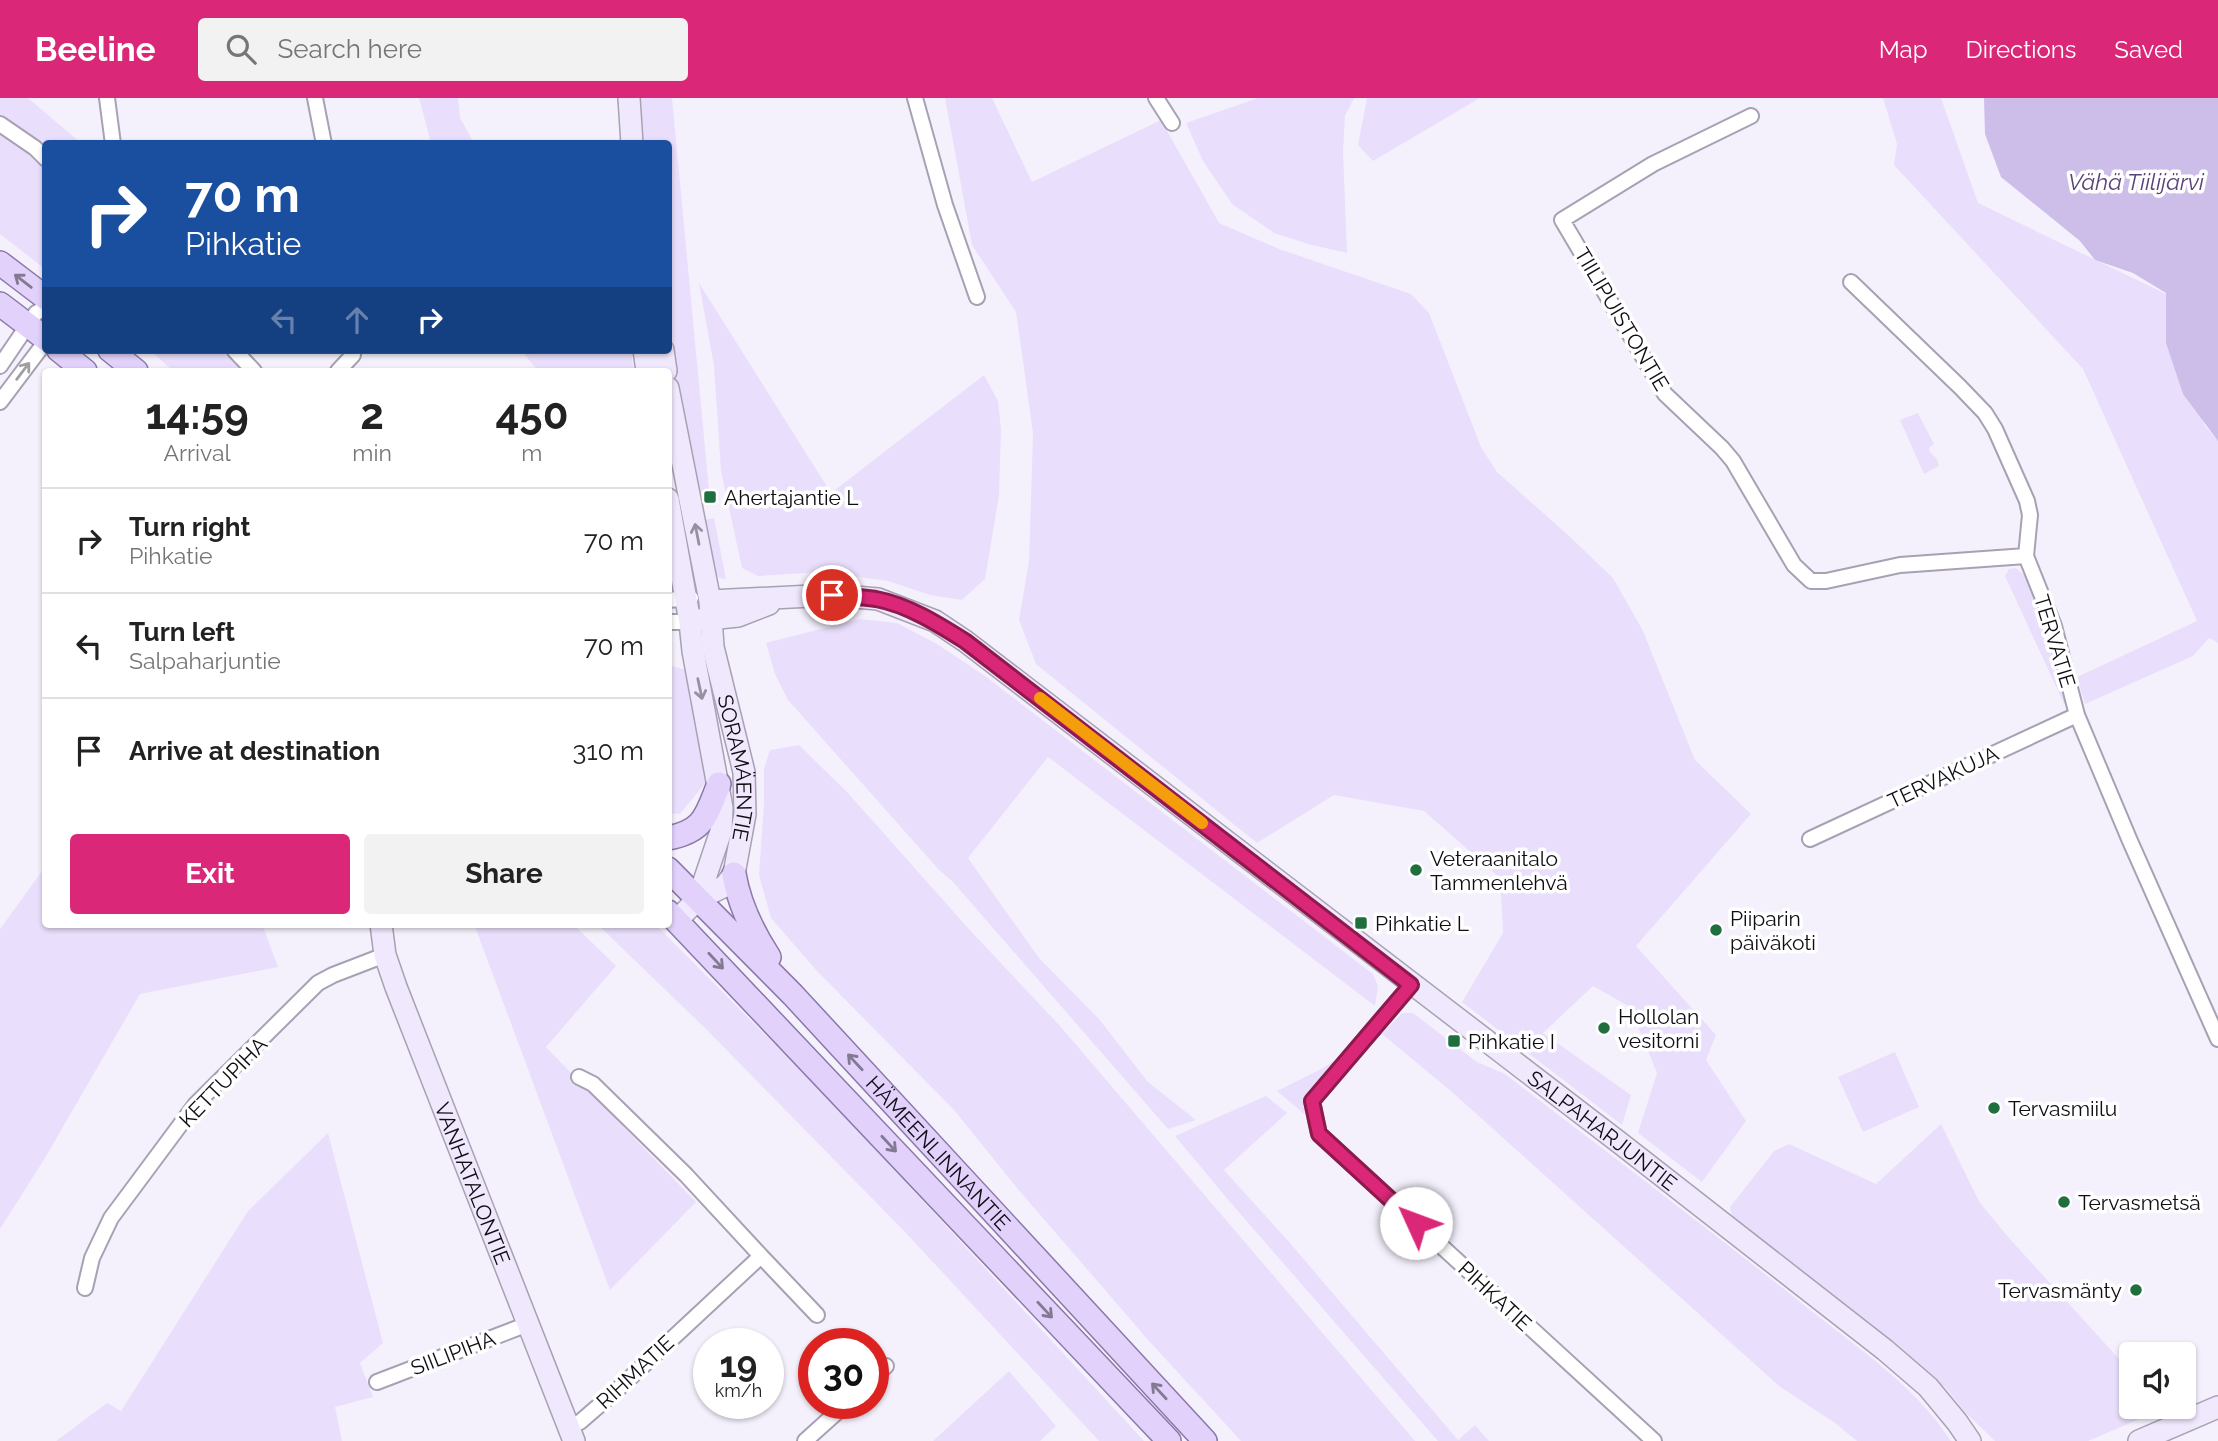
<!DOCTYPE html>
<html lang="en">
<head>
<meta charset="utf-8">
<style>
	body { margin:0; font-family:Raleway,sans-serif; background:#f2f2f2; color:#222; height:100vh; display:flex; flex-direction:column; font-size:26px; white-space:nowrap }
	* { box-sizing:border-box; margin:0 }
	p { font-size:23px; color:#767676 }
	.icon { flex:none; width:38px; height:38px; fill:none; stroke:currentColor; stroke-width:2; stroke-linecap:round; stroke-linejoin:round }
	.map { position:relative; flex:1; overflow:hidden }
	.side { position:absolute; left:42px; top:270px; width:630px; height:560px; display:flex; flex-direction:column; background:#fff; border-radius:7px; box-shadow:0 2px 5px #0004 }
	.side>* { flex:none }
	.hud { position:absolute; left:42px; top:42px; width:630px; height:214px; border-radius:7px; box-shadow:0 2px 5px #0004; background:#1a4fa0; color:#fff; overflow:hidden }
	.fabs { position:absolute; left:2119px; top:1244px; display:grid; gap:14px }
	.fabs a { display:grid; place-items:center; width:77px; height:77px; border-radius:7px; background:#fff; box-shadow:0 2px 5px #0004; font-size:35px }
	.speed { position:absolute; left:693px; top:1230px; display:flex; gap:14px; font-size:35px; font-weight:700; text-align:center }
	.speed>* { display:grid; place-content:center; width:91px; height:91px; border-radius:50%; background:#fff; box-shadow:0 2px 5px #0004; line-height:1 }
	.speed small { font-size:18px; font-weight:400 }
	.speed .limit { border:10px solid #d22; background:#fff; color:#111 }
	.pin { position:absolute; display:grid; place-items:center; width:60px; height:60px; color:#fff; margin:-30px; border:4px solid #fff; border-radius:50%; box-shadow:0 2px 7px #0007 }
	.me { position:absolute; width:77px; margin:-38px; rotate:313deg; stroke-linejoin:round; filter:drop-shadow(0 0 5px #0008) }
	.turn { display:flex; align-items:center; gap:24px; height:147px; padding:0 28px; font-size:32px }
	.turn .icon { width:91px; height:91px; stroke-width:2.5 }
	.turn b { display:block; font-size:49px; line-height:60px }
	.lanes { display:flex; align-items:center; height:66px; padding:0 28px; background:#0003; justify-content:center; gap:35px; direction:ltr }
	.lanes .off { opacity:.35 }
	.eta { display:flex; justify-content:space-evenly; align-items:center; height:119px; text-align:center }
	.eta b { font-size:42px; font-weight:700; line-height:49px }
	.action { display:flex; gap:14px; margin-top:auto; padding:14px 28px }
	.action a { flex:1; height:80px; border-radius:7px; background:#db2777; color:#fff; font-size:28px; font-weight:700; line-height:80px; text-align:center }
	.action a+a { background:#f2f2f2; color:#222 }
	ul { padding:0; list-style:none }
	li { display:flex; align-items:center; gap:21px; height:105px; padding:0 28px; border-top:2px solid #e0e0e0 }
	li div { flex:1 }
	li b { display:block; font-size:26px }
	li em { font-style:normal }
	header { display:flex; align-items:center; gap:42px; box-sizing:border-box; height:98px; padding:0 35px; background:#db2777; color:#fff }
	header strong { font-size:33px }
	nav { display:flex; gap:38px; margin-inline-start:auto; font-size:24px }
	.search { width:490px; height:63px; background:#f2f2f2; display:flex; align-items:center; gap:18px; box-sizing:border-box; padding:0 24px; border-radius:7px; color:#767676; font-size:26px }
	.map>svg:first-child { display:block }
</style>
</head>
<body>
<header>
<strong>Beeline</strong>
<div class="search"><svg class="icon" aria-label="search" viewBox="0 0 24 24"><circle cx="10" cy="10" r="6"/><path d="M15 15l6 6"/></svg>Search here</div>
<nav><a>Map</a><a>Directions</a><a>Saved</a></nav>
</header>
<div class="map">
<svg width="2218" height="1343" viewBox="0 0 2218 1343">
	<rect width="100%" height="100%" fill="#f5f1fc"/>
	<!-- green -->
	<path fill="#e9dffc" d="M0,0h28l53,45 -35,1 -1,125 -45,-35z
		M419,0h39l2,20 14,25h-43z
		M641,0h31l37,392 -10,2 -14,-47 -17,-95v-206l-25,-1z
		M945,0h47l40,84 129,-62 58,103 60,26 132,45 18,19 52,134 16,25 70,62 46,44 30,53 52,129 56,54 -115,132 80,89 -10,25 40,61 -44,61 -64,-49 19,-60 -27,-66 -37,-21 -50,47 88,62 -9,30 -160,-123 41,-69 -3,-55 -76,-67 -90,-16 -77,48 -221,-179 -17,-44 10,-59 4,-128 -17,-121 -44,-67z
		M1258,0h96l-9,18 -2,35 4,102 -39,-9 -34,-11 -42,-29 -29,-43 -17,-38z
		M1367,0h113l-107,63 -15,-16z
		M1883,0h58l37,105 188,91v49l39,83 13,15v202l-9,-5 -16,18 -108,48 -8,-27 120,-56 -114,-252 -189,-204 3,-21z
		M699,185l132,210 153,-118 14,26 3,28 -2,67 -14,83 -23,21 -32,-5 -42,-14 -66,-9 -64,4 -16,-8 -21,-97 -7,-105z
		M150,252h70l22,21h-69z
		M521,252h110l3,21h-96z
		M1918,315l16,31 -5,4 1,4 7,7 2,7 -15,8 -24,-54z
		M714,420l12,61 -7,-1 -7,-11 -9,-47z
		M2016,470l15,13 8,12 28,109 -3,2 -59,-128 4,-7z
		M860,521l37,4 40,21 48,32 388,298 5,12 -3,20 -327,-249 -80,101 71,100 60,61 49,63 48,38 -28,9 -215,-247 -14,-12 -151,-170 -13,-26 -9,-31z
		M668,567l29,8 19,97 -36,44 -11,-1z
		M799,647l49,48 120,135 92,98 355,415h-174l-92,-100 -132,-153 -63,-78 -138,-140 -45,-52 -12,-43 5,-71v-35l6,-19z
		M45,769l1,57h216l16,43 -138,27 -95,164 -45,71v-300z
		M474,826h99l43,42 -70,81 150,155 -86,88z
		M597,826h58l177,178 312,339h-45l-194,-209 -199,-203z
		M1402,915h11l64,49 28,12c100,77 200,152 299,231 51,41 111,80 147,136h-94l-22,-18 -56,-37 -327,-294 -70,-58z
		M1895,954l24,55 -56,25 -25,-55z
		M1339,959l-27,34 -8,23 -27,-23 46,-23z
		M1266,998l21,17 -63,57 66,73 168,197 17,-15 14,16h-51l-208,-239 -55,-66z
		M1941,1026l39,79 29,35 122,134 1,35h27l-3,5 -68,29h-93l-30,-29 -19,-24 -214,-171 -2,-10 44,-56 15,-7 87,40z
		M328,1035l55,210 -23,20 13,34 -38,10 7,34h-286l51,-38 14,8 127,-200z
		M1009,1273l47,55 -16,15h-107z"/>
	<!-- water -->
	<path fill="#cdbde9" d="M1984,0h234v343l-35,-47 -17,-51v-50l-33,-20 -38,-13 -15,-19 -79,-64 -16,-43z"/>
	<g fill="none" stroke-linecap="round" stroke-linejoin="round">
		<!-- street casing -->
		<g stroke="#a7a1b3" stroke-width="18">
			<path id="street" d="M107,0l6,46
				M315,0l9,46
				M915,0l30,107 32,92
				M1156,0l16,25
				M1751,18l-98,48 -91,56 103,174 57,54 11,13 61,104 17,16h15l74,-16 126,-9
				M0,26l35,24 11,11
				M1851,184l109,105 25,26 10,16 32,72 3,14 -4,41 28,70 23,89 53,126 88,198
				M234,252l20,21
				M0,268l36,-53 10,-6
				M338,273l15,-16v-5
				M0,304l46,-61
				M668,502l23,-2
				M668,524h22
				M1810,741l267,-124
				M1411,887l-99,116 7,33 335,307
				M579,979l14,7 93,91 75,81
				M85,1190l7,-30 19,-40 84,-113 123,-122 15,-8 52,-20
				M873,1280l13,-12
				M377,1284l151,-58
				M568,1328l12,-4 37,-32 144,-134 56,59
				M805,1343l41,-37"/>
		</g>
		<!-- secondary casing -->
		<g stroke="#a7a1b3" stroke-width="24">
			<g id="secondary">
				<path d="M629,0l3,46"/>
				<path d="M644,252l3,21"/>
				<path d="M663,252l3,21"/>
				<path id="s1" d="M668,290l42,213 3,46 31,125 1,42 -11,60 -9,12 -27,13 -21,21"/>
				<path d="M668,401l22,123 3,29 29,157 -1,23 -23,68"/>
				<path id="s2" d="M710,503l122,-6 46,4 57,22 30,20 655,502 265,207 43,37 29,35 13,19"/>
				<path d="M699,522l39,-4 31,-12"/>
				<path id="s3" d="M381,826l4,31 11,32 178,454"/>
				<path d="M2139,1343l79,-34"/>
			</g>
		</g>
		<!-- primary casing -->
		<g stroke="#8a79a8" stroke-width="26">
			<g id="primary">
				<path d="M0,165l46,35"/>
				<path d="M0,206l46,35"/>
				<path d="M59,252l26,21"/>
				<path d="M110,252l26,21"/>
				<path d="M668,740c37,-7 38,-23 51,-54"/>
				<path id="s4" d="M668,771l125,126 412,446"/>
				<path d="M734,776c5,30 18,57 35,83"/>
				<path d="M668,814l501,529"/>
			</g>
		</g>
		<!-- street -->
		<use href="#street" stroke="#fff" stroke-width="14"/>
		<!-- secondary -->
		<use href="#secondary" stroke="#f0e8fd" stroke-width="21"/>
		<!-- primary -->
		<use href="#primary" stroke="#e1d1fb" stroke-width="23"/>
	</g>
	<!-- one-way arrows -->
	<defs><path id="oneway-shaft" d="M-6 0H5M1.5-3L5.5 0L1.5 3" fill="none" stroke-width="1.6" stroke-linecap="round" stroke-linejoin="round" transform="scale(1.75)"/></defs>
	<g stroke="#827993">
		<use href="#oneway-shaft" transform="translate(23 183) rotate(-142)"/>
		<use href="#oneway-shaft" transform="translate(716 863) rotate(47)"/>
		<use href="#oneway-shaft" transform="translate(855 964) rotate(-133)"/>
		<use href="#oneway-shaft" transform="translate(889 1046) rotate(47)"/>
		<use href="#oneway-shaft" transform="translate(1045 1212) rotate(47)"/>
		<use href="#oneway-shaft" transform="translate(1159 1293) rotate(-133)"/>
	</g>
	<use stroke="#9f9ea1" href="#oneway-shaft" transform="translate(23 273) rotate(-53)"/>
	<g stroke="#96909f">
		<use href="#oneway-shaft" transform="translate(697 436) rotate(-101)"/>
		<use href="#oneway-shaft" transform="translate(700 591) rotate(78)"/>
	</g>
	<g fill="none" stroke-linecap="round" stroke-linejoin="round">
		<!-- route casing -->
		<g stroke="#8e194d" stroke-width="18">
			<path id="route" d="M832,497c15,1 30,2 44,4 32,6 62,25 89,42l446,344 -99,116 7,33 97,89"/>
		</g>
		<!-- route -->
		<use href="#route" stroke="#db2777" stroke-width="12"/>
		<!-- slow -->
		<path stroke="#f59e0b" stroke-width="12" d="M1040,600l162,125"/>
	</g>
	<!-- markers -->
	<g fill="#206f3f" stroke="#fff" stroke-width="2.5">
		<rect x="703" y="392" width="14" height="14" rx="3.5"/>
		<circle cx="1416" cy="772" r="7"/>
		<rect x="1354" y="818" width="14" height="14" rx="3.5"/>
		<circle cx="1716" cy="832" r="7"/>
		<circle cx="1604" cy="930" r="7"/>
		<rect x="1447" y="936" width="14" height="14" rx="3.5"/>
		<circle cx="1994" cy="1010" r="7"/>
		<circle cx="2064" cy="1104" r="7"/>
		<circle cx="2136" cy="1192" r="7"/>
	</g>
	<g text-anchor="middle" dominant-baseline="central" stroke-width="7" stroke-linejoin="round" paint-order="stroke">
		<!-- street labels -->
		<g font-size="21" fill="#0f0d13" stroke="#fff">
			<text transform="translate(1622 221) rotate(59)">TIILIPUISTONTIE</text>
			<text transform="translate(2055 543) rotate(73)">TERVATIE</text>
			<text stroke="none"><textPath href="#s1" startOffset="387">SORAMÄENTIE</textPath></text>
			<text transform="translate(1943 679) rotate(-25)">TERVAKUJA</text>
			<text transform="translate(223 984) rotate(-46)">KETTUPIHA</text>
			<text stroke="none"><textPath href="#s2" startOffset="1069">SALPAHARJUNTIE</textPath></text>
			<text stroke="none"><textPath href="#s4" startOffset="392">HÄMEENLINNANTIE</textPath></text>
			<text stroke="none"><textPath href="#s3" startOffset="276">VANHATALONTIE</textPath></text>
			<text transform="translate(1495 1198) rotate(43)">PIHKATIE</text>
			<text transform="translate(453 1255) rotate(-21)">SIILIPIHA</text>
			<text transform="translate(635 1274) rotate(-43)">RIHMATIE</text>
		</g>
		<!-- poi labels -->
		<g font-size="21" fill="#0f0d13" stroke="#fff" text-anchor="start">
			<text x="724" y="399">Ahertajantie L</text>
			<text x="1430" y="760">Veteraanitalo<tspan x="1430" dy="24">Tammenlehvä</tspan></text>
			<text x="1730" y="820">Piiparin<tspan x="1730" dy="24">päiväkoti</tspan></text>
			<text x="1375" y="825">Pihkatie L</text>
			<text x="1618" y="918">Hollolan<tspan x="1618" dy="24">vesitorni</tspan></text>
			<text x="1468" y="943">Pihkatie I</text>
			<text x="2008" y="1010">Tervasmiilu</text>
			<text x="2078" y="1104">Tervasmetsä</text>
			<text x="2122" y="1192" text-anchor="end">Tervasmänty</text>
		</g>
		<!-- water labels -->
		<g font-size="23" font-style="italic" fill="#5a427b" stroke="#fff">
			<text x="2136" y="83">Vähä Tiilijärvi</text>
		</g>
	</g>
</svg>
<div class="fabs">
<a><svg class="icon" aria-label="sound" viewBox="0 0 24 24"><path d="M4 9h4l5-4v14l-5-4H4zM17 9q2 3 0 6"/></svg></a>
</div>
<div class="speed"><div>19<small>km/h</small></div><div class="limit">30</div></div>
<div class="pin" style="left:832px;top:497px;background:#d93025"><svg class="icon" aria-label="arrive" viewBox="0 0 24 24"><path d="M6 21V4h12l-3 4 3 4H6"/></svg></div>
<svg class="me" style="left:1416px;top:1125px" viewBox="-20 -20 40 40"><circle r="19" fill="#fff"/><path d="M0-13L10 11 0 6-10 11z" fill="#db2777"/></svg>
<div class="hud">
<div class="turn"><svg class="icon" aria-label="right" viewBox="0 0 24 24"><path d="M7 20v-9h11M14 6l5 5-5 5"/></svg><div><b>70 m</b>Pihkatie</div></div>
<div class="lanes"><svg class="icon off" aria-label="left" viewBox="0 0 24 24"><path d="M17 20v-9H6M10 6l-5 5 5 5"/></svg><svg class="icon off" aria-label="ahead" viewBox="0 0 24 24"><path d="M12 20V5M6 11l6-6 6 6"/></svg><svg class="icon" aria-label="right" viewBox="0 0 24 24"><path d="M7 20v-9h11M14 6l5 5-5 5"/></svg></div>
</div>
<section class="side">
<div class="eta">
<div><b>14:59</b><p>Arrival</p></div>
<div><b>2</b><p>min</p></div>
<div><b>450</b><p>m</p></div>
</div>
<ul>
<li><svg class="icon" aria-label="right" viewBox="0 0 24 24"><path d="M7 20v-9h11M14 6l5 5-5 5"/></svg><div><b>Turn right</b><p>Pihkatie</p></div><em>70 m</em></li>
<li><svg class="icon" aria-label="left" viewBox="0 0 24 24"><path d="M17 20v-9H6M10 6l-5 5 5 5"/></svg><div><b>Turn left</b><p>Salpaharjuntie</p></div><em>70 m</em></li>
<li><svg class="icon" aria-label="arrive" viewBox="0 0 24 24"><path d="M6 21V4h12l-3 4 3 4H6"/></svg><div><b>Arrive at destination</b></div><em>310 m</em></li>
</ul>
<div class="action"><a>Exit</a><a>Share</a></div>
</section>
</div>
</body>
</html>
